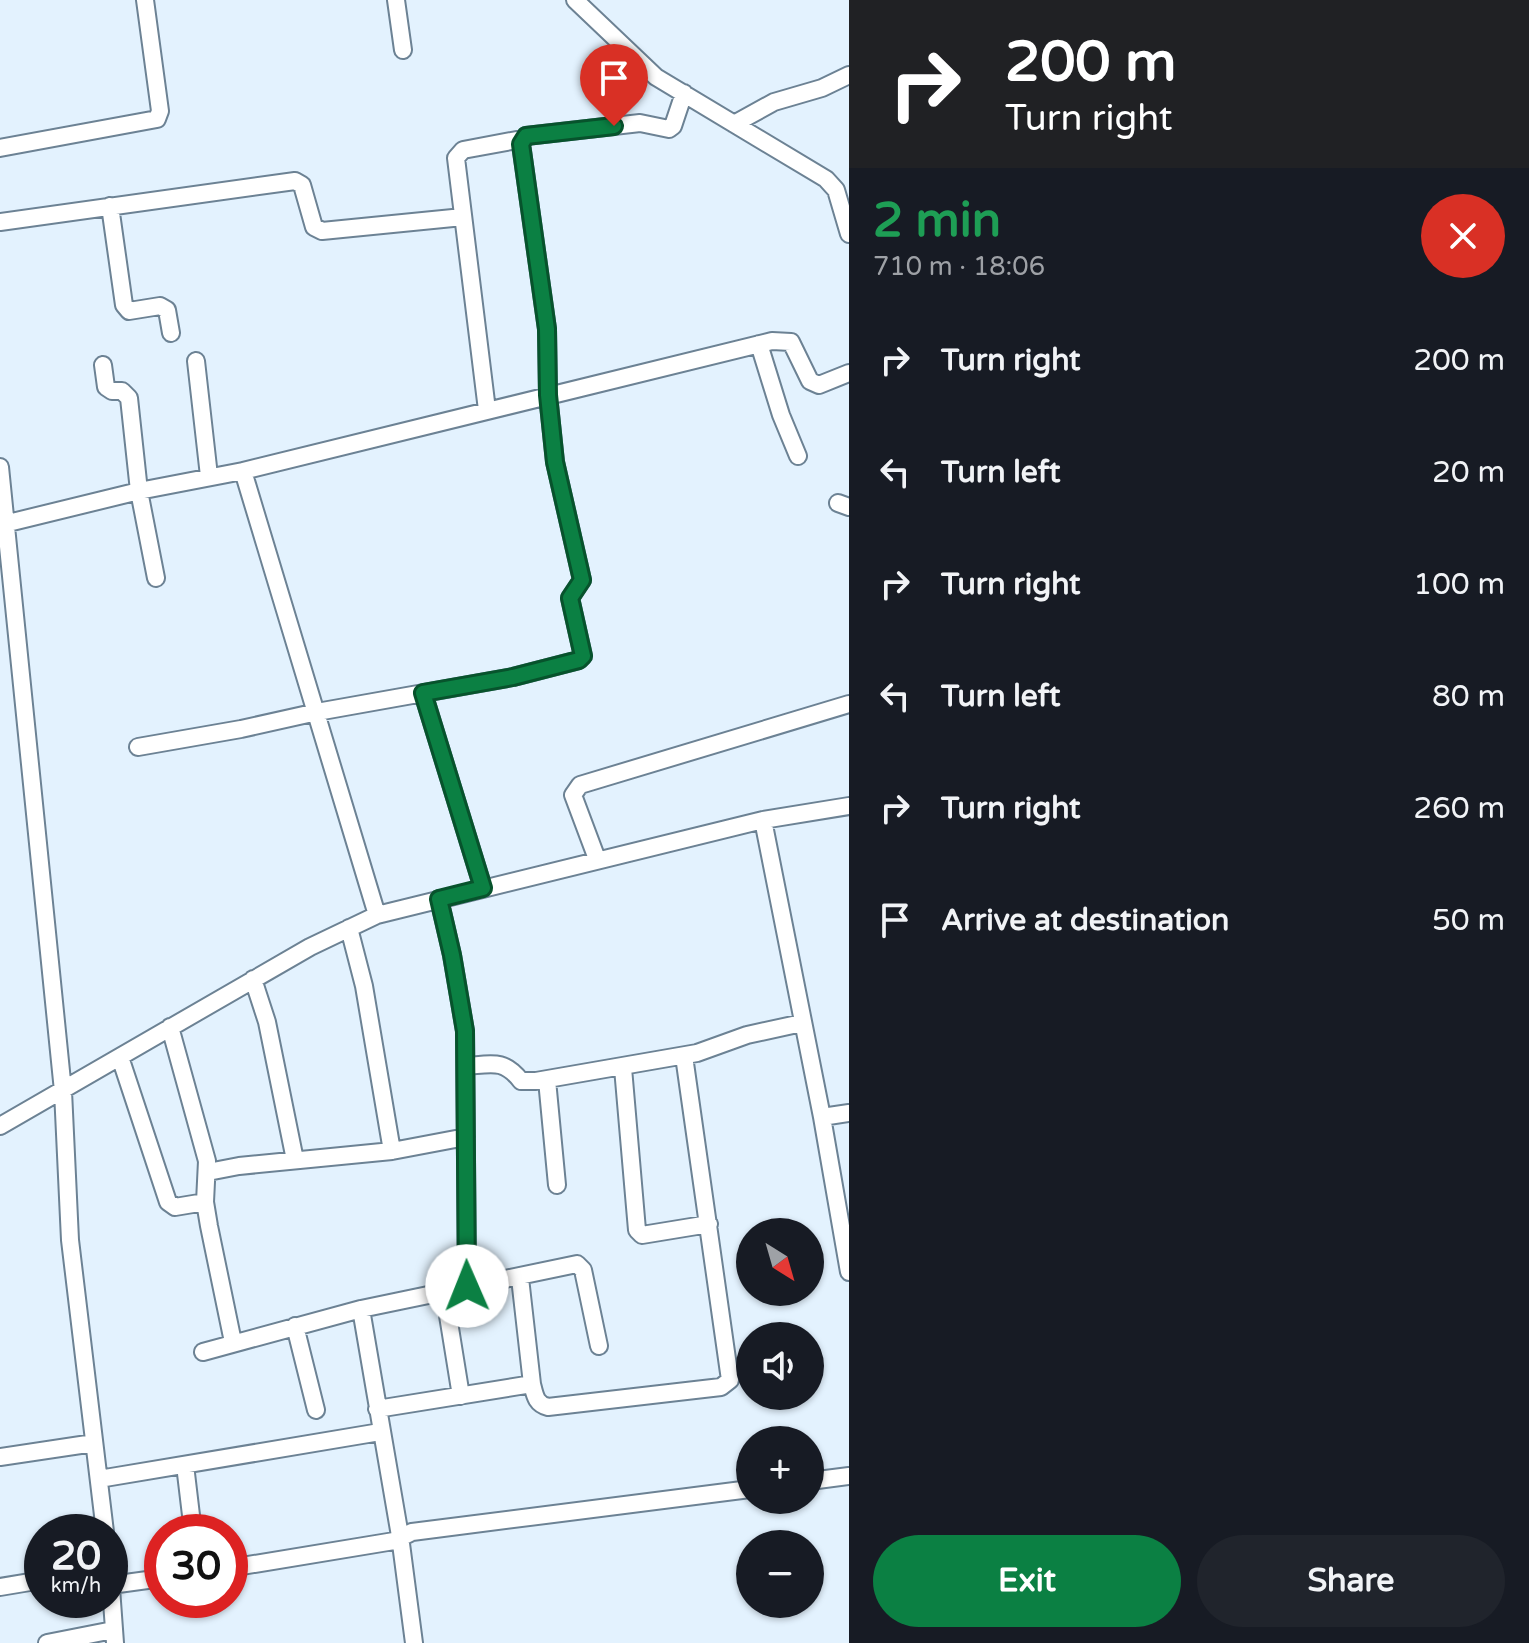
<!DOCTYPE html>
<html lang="en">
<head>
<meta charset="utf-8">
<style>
	body { margin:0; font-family:"Varela Round",sans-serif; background:#20242c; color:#f1f3f6; height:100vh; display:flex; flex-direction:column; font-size:30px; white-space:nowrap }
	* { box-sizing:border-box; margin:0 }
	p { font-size:26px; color:#9ea1a6 }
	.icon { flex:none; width:44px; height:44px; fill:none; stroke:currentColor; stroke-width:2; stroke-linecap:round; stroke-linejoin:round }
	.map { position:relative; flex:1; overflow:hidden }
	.drawer { display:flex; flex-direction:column; background:#171b24; width:680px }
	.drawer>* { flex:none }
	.hud { background:#202124; color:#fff; overflow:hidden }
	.needle { width:52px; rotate:143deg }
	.tools { position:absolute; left:736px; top:1218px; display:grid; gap:16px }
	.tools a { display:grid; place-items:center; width:88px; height:88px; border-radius:50%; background:#171b24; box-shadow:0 2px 6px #0004; font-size:40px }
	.speed { position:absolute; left:24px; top:1514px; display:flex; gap:16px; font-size:40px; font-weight:700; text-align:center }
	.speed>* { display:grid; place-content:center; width:104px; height:104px; border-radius:50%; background:#171b24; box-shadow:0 2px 6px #0004; line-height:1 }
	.speed small { font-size:20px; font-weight:400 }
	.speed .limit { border:12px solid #d22; background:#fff; color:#111 }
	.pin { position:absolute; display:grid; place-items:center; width:68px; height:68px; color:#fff; margin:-82px -34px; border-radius:50% 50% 50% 0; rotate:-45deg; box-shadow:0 0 8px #0007 }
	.pin .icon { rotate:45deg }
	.me { position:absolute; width:88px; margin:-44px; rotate:359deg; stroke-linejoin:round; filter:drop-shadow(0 0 6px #0008) }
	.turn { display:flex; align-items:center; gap:28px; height:168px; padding:0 24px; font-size:36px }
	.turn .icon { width:104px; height:104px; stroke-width:2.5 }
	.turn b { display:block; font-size:56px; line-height:68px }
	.round { display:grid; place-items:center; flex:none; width:84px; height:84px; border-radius:42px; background:#20242c }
	.overview { display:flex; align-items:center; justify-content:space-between; height:136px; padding:0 24px }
	h1 { font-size:48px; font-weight:700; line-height:60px; color:#1e9e55 }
	.action { display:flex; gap:16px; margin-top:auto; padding:16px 24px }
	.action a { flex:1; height:92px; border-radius:48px; background:#0b8043; color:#fff; font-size:32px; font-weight:700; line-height:92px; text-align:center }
	.action a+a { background:#20242c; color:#f1f3f6 }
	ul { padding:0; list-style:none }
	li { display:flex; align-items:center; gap:24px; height:112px; padding:0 24px }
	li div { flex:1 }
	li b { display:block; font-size:30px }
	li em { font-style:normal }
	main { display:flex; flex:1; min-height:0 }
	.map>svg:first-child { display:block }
</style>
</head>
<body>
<main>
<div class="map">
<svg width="849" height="1643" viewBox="0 0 849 1643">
	<rect width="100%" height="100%" fill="#e3f2fe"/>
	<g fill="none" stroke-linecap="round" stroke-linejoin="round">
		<!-- street casing -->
		<g stroke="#6c8294" stroke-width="20">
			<path id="street" d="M396,0l7,50
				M575,0l81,77 170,102 10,11 13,44
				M734,124l40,-22 48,-14 27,-13
				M0,148l157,-29 3,-8 -15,-111
				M110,206l14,99 5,6 31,-5 7,4 4,23
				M0,222l295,-41 7,4 12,42 8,4 141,-14
				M759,344l22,71 17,41
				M196,361l13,115
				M103,365l3,22 6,4h10l7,7 10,93 17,87
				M487,410l-31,-252 7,-8 59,-11
				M0,467l63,624 7,149 35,292
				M243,471l529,-130 19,1 19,39 9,4 30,-12
				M838,503l11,4
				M0,525l139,-34 104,-20 134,444
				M423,693l60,195
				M138,747l103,-18 76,-17 196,-35 66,-17 4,-4 -13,-58 12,-18 -27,-118 -7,-67 -1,-66 -26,-185 5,-8 114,-13 29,6 4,-3 11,-33
				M763,820l59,297 27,155
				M597,859l-24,-64 7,-10 269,-81
				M439,899l13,56 13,76 2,255
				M349,928l15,58 28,165
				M253,979l14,43 28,138
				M170,1027l37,134 -2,41 4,24 24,116
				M120,1057l48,145 7,5 30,-5
				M467,1066c25,-2 37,-7 54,15h15l161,-28 50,-18 55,-12
				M623,1068l14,162 5,5 67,-11
				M547,1080l10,105
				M822,1117l27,-4
				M0,1126l310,-179 67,-32 386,-95 86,-14
				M208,1172l31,-6 153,-15 74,-14
				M520,1278l12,106c3,12 4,20 16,23l173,-20 9,-7 -46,-324
				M444,1291l17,105
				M361,1309l39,227 14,107
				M295,1326l21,84
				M203,1352l158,-43 216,-45 6,6 16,76
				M377,1409l155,-25
				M0,1457l94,-14
				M185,1465l8,67
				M99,1479l281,-47
				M810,1481l39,-5
				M230,1568l164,-27 18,-9 338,-43
				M110,1574l5,69
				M111,1585l51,-7
				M0,1587l42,-7
				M47,1643l66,-13"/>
		</g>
		<!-- street -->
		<use href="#street" stroke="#fff" stroke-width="16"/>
	</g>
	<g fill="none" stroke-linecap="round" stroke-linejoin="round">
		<!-- route casing -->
		<g stroke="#07532c" stroke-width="20">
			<path id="route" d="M467,1286l-2,-255 -13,-76 -13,-56 44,-11 -60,-195 90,-16 66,-17 4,-4 -13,-58 12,-18 -27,-118 -7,-67 -1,-66 -26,-185 5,-8 88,-10"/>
		</g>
		<!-- route -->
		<use href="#route" stroke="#0b8043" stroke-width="14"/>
	</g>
</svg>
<div class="tools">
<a><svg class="needle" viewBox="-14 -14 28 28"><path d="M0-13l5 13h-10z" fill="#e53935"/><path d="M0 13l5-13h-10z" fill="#9ea1a6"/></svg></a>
<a><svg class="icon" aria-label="sound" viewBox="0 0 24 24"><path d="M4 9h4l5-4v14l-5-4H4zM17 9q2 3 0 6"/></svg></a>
<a>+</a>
<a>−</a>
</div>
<div class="speed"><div>20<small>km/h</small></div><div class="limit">30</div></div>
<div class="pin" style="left:614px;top:126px;background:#d93025"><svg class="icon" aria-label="arrive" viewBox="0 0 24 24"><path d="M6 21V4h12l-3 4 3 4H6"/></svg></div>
<svg class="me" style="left:467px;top:1286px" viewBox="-20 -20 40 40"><circle r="19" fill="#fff"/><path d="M0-13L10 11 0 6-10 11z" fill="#0b8043"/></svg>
</div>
<section class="drawer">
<div class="hud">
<div class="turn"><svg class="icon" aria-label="right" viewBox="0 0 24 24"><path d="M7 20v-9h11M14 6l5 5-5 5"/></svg><div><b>200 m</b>Turn right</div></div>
</div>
<div class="overview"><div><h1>2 min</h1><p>710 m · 18:06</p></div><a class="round" style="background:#d93025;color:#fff"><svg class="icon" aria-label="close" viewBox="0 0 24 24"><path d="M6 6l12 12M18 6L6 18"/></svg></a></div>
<ul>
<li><svg class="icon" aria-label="right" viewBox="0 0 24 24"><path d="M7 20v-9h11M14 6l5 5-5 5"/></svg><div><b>Turn right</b></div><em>200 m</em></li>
<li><svg class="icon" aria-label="left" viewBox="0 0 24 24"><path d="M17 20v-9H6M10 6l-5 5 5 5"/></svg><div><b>Turn left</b></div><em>20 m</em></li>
<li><svg class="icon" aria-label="right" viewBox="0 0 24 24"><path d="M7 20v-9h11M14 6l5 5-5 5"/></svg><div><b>Turn right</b></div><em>100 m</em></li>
<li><svg class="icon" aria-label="left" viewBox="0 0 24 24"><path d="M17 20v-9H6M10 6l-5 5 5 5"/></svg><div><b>Turn left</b></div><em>80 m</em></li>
<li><svg class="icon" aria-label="right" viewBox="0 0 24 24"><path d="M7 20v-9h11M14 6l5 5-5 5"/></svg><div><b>Turn right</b></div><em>260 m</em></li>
<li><svg class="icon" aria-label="arrive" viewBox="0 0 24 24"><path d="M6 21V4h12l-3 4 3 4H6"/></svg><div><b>Arrive at destination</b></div><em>50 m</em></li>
</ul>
<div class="action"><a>Exit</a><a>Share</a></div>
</section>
</main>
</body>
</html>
